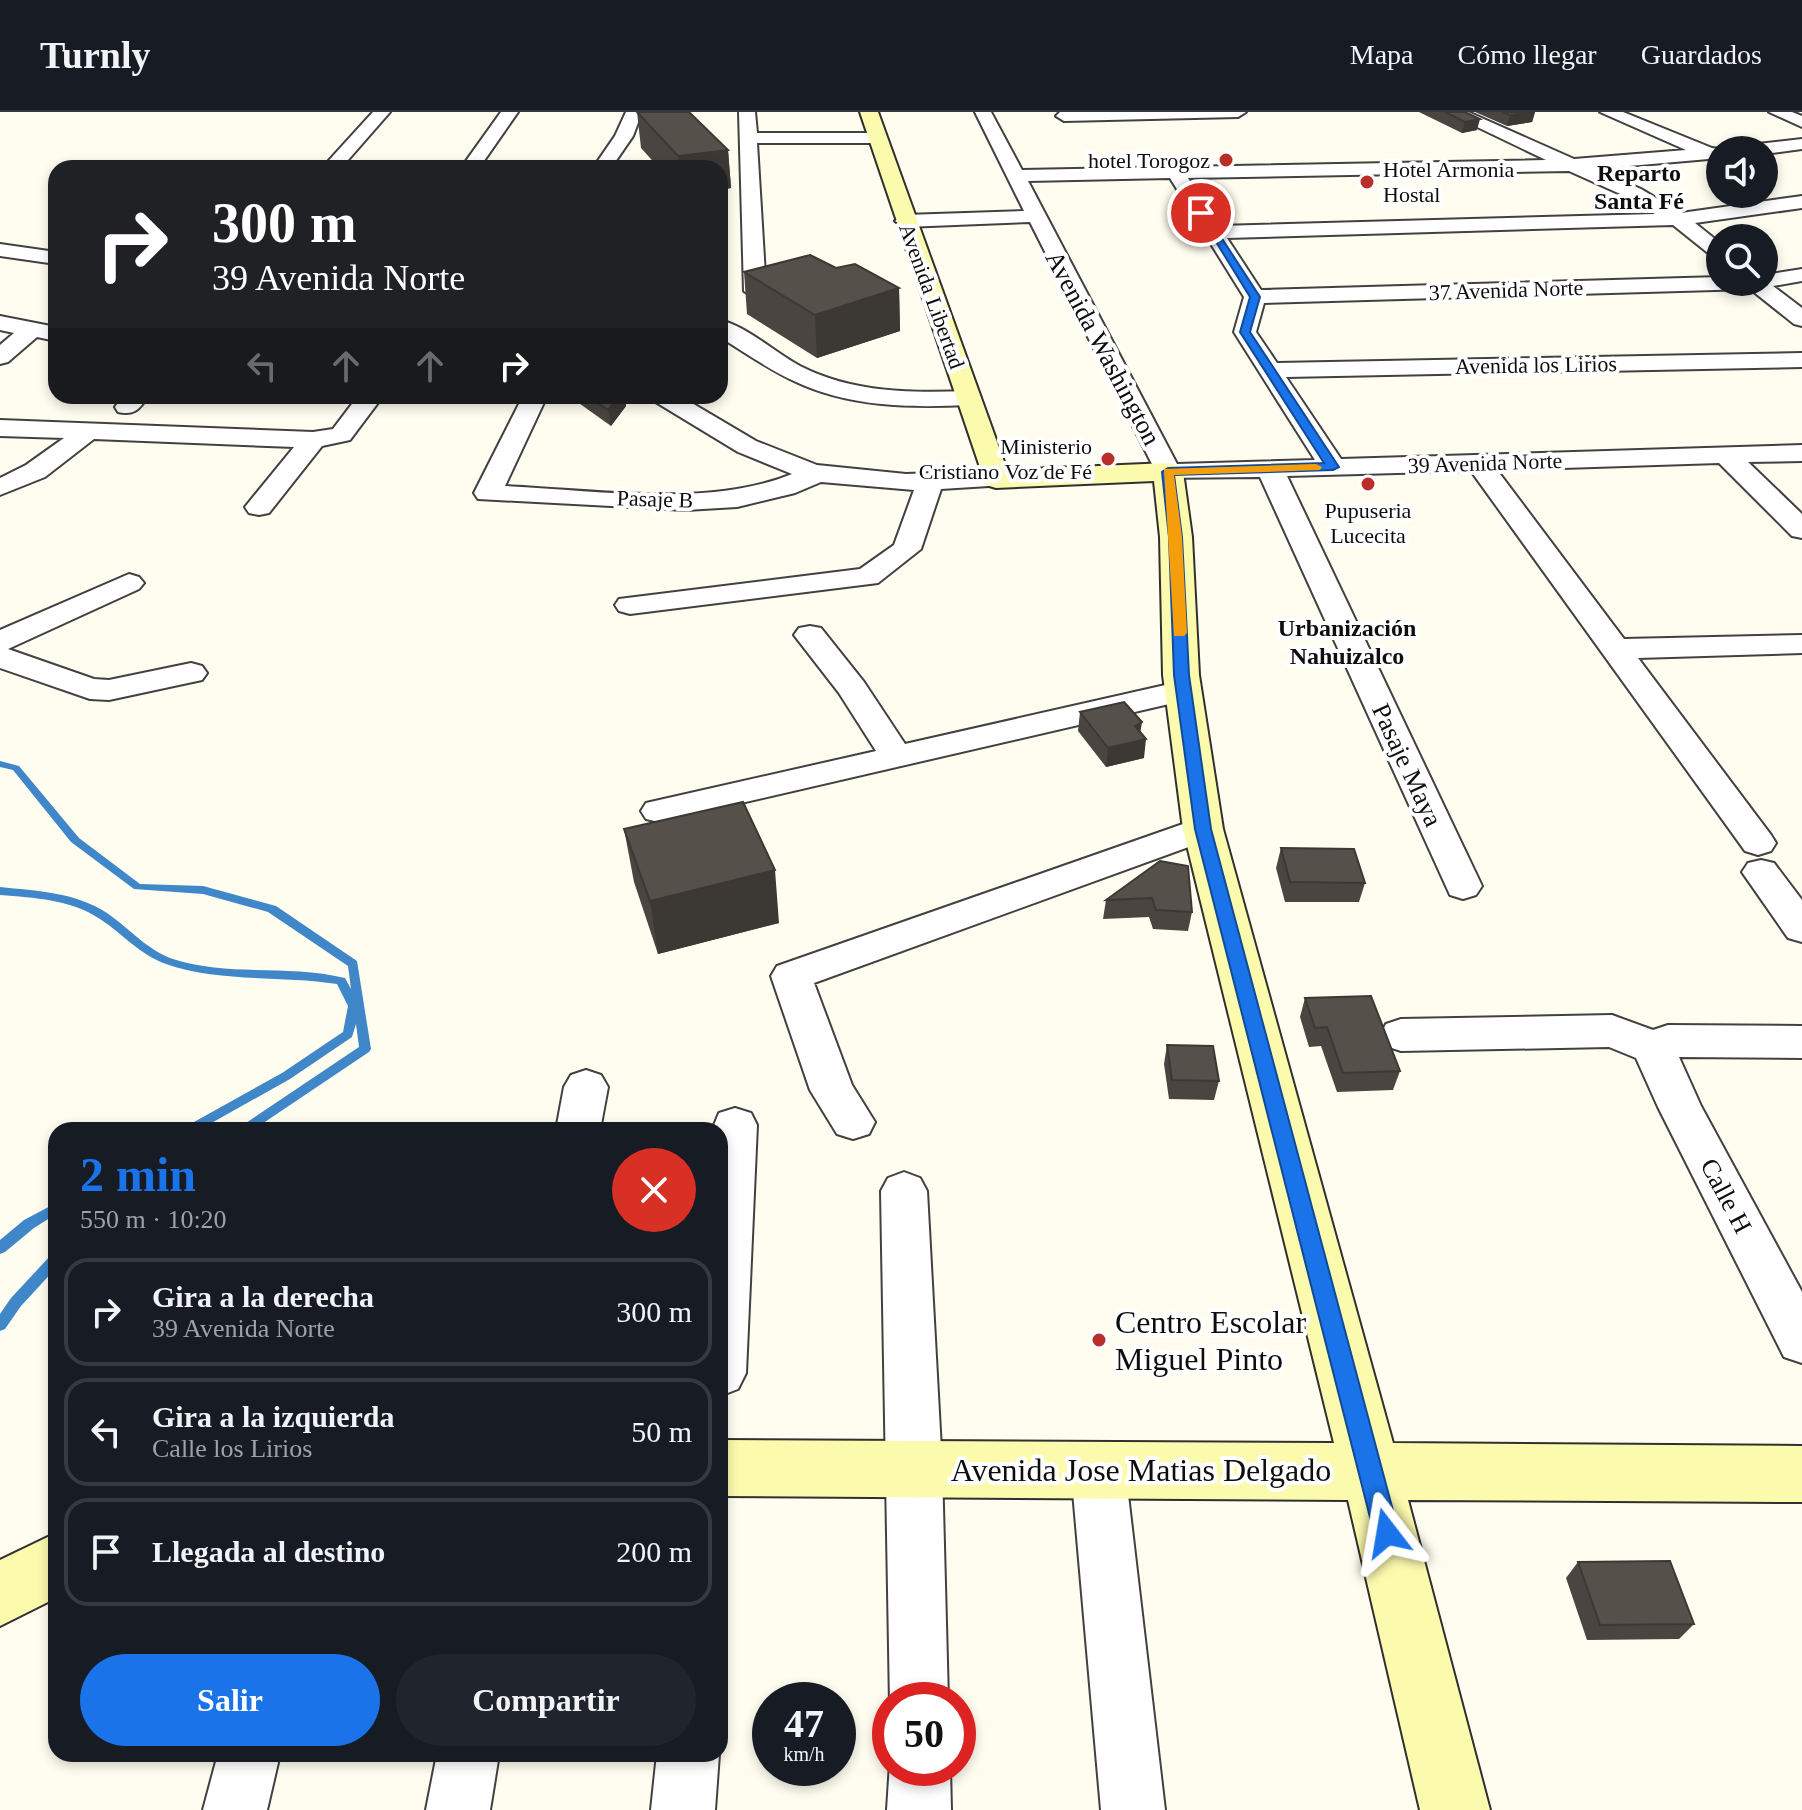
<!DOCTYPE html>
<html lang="es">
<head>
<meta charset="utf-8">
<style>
	body { margin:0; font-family:"Times New Roman",serif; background:#20242c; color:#f1f3f6; height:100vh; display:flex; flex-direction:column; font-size:30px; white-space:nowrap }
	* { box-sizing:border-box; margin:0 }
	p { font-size:26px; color:#9ea1a6 }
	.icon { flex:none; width:44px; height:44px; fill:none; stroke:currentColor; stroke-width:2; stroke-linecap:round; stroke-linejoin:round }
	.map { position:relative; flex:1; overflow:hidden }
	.side { position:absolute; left:48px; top:1010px; width:680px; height:640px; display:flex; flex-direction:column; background:#171b24; border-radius:24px; box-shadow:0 4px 12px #0003 }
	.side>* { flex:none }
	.banner { position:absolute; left:48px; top:48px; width:680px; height:244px; border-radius:24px; box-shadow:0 4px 12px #0003; background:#202124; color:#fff; overflow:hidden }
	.tools { position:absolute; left:1706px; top:24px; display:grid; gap:16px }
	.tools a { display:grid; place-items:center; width:72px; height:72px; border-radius:50%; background:#171b24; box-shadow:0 4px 12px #0003; font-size:40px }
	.speed { position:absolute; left:752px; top:1570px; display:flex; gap:16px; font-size:40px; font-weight:700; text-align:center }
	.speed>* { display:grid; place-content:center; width:104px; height:104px; border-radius:50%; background:#171b24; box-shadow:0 4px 12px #0003; line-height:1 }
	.speed small { font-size:20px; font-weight:400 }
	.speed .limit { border:12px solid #d22; background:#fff; color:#111 }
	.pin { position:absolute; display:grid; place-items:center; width:68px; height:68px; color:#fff; margin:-34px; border:4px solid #fff; border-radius:50%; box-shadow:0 2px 8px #0007 }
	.me { position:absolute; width:88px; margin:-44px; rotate:346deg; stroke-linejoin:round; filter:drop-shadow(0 0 6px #0008) }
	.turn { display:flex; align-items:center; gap:28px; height:168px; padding:0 32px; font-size:36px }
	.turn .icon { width:104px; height:104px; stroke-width:2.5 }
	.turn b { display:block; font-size:56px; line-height:68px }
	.lanes { display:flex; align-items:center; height:76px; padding:0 32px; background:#0003; justify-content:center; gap:40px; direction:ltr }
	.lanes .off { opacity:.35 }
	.round { display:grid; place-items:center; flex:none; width:84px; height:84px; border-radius:42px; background:#20242c }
	.overview { display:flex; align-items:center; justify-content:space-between; height:136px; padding:0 32px }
	h1 { font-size:48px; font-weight:700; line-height:60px; color:#1a73e8 }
	.primary-button { display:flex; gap:16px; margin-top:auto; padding:16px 32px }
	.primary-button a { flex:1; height:92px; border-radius:48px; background:#1a73e8; color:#fff; font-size:32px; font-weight:700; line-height:92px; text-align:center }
	.primary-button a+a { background:#20242c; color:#f1f3f6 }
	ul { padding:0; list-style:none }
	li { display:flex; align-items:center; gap:24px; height:108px; margin:0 16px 12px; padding:0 16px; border:4px solid #363941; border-radius:24px }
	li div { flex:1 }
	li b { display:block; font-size:30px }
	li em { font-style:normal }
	header { display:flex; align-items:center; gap:48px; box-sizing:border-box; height:112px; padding:0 40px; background:#171b24; border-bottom:2px solid #363941 }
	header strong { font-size:38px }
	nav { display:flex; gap:44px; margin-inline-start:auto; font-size:28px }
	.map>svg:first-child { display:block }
</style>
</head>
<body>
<header>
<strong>Turnly</strong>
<nav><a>Mapa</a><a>Cómo llegar</a><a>Guardados</a></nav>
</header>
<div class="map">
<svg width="1802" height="1698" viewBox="0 0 1802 1698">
	<rect width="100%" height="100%" fill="#fffdf0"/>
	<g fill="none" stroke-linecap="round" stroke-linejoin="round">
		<!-- stream -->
		<path fill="#3f87c9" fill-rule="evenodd" d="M0,649l19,5 60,72 61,46 63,2 73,20 81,55 14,88 -2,3 -116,78h-15l2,-3 119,-80 -3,-23 -4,13 -62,42 -91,51h-16l2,-3 97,-54 61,-41 5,-26 -11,-22c-56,-9 -117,-1 -171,-20 -26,-9 -43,-30 -66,-45 -30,-20 -65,-21 -100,-24v-8c37,4 75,5 107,26 22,15 40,37 66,46 55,18 116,5 172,19l6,11 -3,-23 -80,-54 -65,-18 -69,-5 -63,-47 -58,-72 -13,-3z
			M56,1091v11l-22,14 -29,24 -5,2v-14l24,-20z
			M56,1141v15l-35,38 -16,23 -5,2v-17l11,-16 40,-43z"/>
		<!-- street casing -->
		<g stroke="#414141" stroke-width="4">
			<path id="street" d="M373,0h17l-49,56h-19z
				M501,0h17l-39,56h-18z
				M626,0h16l-9,24 -22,32h-18l22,-32z
				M739,0h16l2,21h120l9,5 -9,5h-120l9,148 -11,7 -11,-7z
				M975,0h16l31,58 524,-10 -100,-48h22l106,47 112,-9 -86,-38h23l89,36 15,2h-7v8l-125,11 46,20 40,24 121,-17v12l-107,15 25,20v16l-7,-2 -40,-32 -446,13 34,52 459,-13v5h44v-7l38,-6v12l-29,5 29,22v18l-8,-2 -44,-35 -486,14 -8,29 21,31 525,-10v14l-516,10 55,82 461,-14v16l-54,1 54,52v24l-10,-2 -73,-73 -222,7 127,169 178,-4v18l-164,5 133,177 5,8 -5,8 -13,4 -13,-4 -274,-380 -184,5 195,410 -6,9 -13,4 -13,-4 -190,-418 -101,1 -129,-256 -125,5 -10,-6 10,-6 119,-4zM1569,59l58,26 28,17 -436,12 -31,-48zM1170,66l74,119 -10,35 81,128 -138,4 -149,-283z
				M1060,0h186l-8,5 -174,4 -8,-5z
				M1769,0h23l10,4v11z
				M1802,27v10l-38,5v-4h-24l9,-5z
				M0,132l56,8v12l-56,-8z
				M0,204l56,11v14l-19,-4 -29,25 -8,2v-19l14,-12 -14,-3z
				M720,208c28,7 54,32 80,46 53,27 111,27 169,25l9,2 3,5 -3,5 -9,2c-59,3 -121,2 -175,-24 -26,-12 -50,-29 -74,-44z
				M123,284h25c-8,13 -14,20 -30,16l-3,-5z
				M358,284h25l-33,44 -28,6 -53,67 -10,2 -10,-2 -4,-6 49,-60 -200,-8 -49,38 -45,18v-17l26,-13 38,-27 -64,-2v-16l313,12 20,-3z
				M523,284h24l-42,90c89,4 204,22 287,-12l-54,-22 -84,-51 -3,-5h29l76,45 61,24 89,9 90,-3 9,2 4,6 -4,6 -64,4 -20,60 -43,34 -248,31 -11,-3 -4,-6 4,-6 241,-30 34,-24 20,-55 -93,-8 -26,11 -58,14 -51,3 -208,-11 -4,-6z
				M129,462l10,3 5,6 -5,6 -131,60 86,30 15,1 82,-17 11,3 5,7 -5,7 -93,20 -19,-1 -90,-31v-38z
				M810,514l11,2 43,54 41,62 278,-63 12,3 4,7 -4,7 -536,124 -13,-3 -5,-8 5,-8 230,-52 -37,-58 -45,-58 5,-7z
				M1203,705l13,4 5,8 -5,8 -402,146 38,102 23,37 -6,12 -16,5 -16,-5 -27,-44 -39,-114 6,-10z
				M1761,748l13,3 28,37v42l-14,-4 -46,-66 6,-9z
				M1612,903l41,15 15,-5 134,1v32l-123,-1 22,49 101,186v71l-18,-6 -126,-250 -22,-49 -27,-11 -208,4 -15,-5 -6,-11 6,-11 15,-5z
				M586,958l15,5 7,12 -8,43h-44l8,-43 7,-12z
				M735,996l16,5 6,12 -11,248 -8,16 -18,7v-266h-8l7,-17z
				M904,1060l16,6 7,13 15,277 6,232h-58v5l-9,-514 7,-13z
				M1098,1331l19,8 8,18 40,341h-64l-30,-341 8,-18z
				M218,1642h62l-13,56h-64z
				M437,1642h62l-9,56h-64z
				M657,1642h62l-4,56h-64z
				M890,1651v5h60l1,42h-64z"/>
		</g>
		<!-- secondary casing -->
		<g stroke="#303030" stroke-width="4">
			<path id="secondary" d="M860,0h18l129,358 161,-7 10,3 5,6 9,65 7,138 24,154 170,614 409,3v56l-394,-2 82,310h-70l-72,-310 -628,-4v-56l614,3 -151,-614 -20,-154 -3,-138 -6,-56 -158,7 -10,-3z
				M56,1421v65l-56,28v-66z"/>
		</g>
		<!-- street -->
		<use href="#street" fill="#fff" fill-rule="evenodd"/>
		<!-- secondary -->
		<use href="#secondary" fill="#fcfaad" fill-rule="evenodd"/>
	</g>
	<!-- wall -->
	<path fill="#4a4540" d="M637,0h52l39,38 3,38 -11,2v-22h-61l-18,-20z
		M1419,0h46l12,18 -15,3z
		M1475,0h60l-3,10 -25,4z
		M836,156l63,20 1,43 -83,27 -70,-44 -3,-42z
		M569,284h55l2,10 -15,20z
		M1080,600l60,20 4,26 -38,9 -28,-36z
		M624,717l155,94 -121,31 -24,-72z
		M1281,736l84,35 -6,19h-74l-9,-34z
		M1188,754l4,46 -4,19 -35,-2 -4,-12 -46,2 3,-19z
		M1305,886l95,73 -7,19 -56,2 -16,-46 -12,1 -9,-30z
		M1167,933l52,36 -5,19 -45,-1 -5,-35z
		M1578,1450l116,62 -15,15 -92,1 -21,-62z"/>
	<!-- shaded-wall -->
	<path fill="#3c3834" d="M1530,0h5l-3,10 -25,4 3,-11z
		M1480,7l-3,11 -15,3 3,-11z
		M728,38l3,38 -11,2v-22h-41l-1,-12z
		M899,176l1,43 -83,27 -2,-43z
		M619,284h5l2,10 -15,20 -3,-16z
		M1142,610l-3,19 7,-2 -2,19 -38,9 2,-19 27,-22z
		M775,758l4,53 -121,31 -8,-53z"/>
	<!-- building -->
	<path fill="#56504b" stroke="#3c3834" stroke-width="2" d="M637,0h52l39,38 -50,6z
		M1445,0h20l15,7 -15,3z
		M1503,0h27l-20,3z
		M810,143l26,13 19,-4 44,24 -84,27 -71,-43z
		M588,284h31l-11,14z
		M1124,590l18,20 -7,4 11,13 -38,9 -28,-36z
		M743,690l32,68 -125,31 -26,-72z
		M1281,736l73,1 11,34 -75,-1z
		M1160,749l28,5 4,46 -36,-2 -4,-12 -46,2z
		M1371,884l29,75 -57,2 -16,-46 -12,1 -10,-30z
		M1167,933l46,1 6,35 -47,-1z
		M1670,1449l24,63 -94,1 -22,-63z"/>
	<!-- route -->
	<path fill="#1a73e8" stroke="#114b97" stroke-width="2" d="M1197,99h7l56,86 -10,35 89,135 -6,3 -159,5 8,62 7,138 22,154 188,704 -3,8 -9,4 -9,-4 -4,-8 -179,-704 -21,-154 -5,-138 -7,-65 6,-4 156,-5 -84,-131 10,-35z"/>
	<!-- slow -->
	<path fill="#f59e0b" d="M1316,352l6,3 -2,3 -146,5 8,62 5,96 -3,3h-10l-10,-167z"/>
	<!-- markers -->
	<g fill="#ba2e2a" stroke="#fff" stroke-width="3">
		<circle cx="1226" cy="48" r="8"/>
		<circle cx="1367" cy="70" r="8"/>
		<circle cx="1108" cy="347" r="8"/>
		<circle cx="1368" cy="372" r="8"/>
		<circle cx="1099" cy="1228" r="8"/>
	</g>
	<g text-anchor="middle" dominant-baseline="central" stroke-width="8" stroke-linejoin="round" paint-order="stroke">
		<!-- far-poi labels -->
		<g font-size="22" fill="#0e0e0e" stroke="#fff" text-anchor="end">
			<text x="1210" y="48">hotel Torogoz</text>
			<text x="1383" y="57" text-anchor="start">Hotel Armonia<tspan x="1383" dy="25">Hostal</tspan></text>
			<text x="1092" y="334">Ministerio<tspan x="1092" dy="25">Cristiano Voz de Fé</tspan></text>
			<text x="1368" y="398" text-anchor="middle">Pupuseria<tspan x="1368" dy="25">Lucecita</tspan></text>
		</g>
		<!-- far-street labels -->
		<g font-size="22" fill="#0e0e0e" stroke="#fff">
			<text transform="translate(1506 178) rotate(-2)">37 Avenida Norte</text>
			<text transform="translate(932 184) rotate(70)">Avenida Libertad</text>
			<text transform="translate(1536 253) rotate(-1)">Avenida los Lirios</text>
			<text transform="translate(1485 351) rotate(-2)">39 Avenida Norte</text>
			<text transform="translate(655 387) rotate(2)">Pasaje B</text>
		</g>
		<!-- far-neighbourhood labels -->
		<g font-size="24" font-weight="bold" fill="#0e0e0e" stroke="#fff">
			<text x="1639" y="61">Reparto<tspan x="1639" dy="28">Santa Fé</tspan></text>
			<text x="1347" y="516">Urbanización<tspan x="1347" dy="28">Nahuizalco</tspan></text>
		</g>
		<!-- street labels -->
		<g font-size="26" fill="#0e0e0e" stroke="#fff">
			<text transform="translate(1103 236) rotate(62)">Avenida Washington</text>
			<text transform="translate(1407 653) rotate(65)">Pasaje Maya</text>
			<text transform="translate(1726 1084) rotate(62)">Calle H</text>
		</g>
		<!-- near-poi labels -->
		<g font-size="32" fill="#0e0e0e" stroke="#fff" text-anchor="start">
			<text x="1115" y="1210">Centro Escolar<tspan x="1115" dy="37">Miguel Pinto</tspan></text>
		</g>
		<!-- near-street labels -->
		<g font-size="32" fill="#0e0e0e" stroke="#fff">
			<text x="1141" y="1358">Avenida Jose Matias Delgado</text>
		</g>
	</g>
</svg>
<div class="tools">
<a><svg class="icon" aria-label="sound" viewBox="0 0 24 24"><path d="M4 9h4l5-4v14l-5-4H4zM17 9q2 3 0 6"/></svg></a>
<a><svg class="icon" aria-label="search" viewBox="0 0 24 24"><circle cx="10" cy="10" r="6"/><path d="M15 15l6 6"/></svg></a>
</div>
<div class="speed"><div>47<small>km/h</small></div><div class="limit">50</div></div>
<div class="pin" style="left:1201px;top:101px;background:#d93025"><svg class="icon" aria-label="arrive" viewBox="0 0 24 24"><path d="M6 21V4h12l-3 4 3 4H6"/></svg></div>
<svg class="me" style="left:1387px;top:1421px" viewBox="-20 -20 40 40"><path d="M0-17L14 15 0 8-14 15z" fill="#1a73e8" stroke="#fff" stroke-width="4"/></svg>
<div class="banner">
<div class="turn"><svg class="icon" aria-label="right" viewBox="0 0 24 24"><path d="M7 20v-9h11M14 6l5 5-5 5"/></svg><div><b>300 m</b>39 Avenida Norte</div></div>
<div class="lanes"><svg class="icon off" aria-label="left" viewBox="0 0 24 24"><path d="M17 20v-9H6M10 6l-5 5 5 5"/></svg><svg class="icon off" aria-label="ahead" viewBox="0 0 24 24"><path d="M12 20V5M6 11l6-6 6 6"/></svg><svg class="icon off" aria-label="ahead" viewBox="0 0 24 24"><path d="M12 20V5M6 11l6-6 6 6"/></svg><svg class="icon" aria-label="right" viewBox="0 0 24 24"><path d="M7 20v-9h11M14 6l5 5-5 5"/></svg></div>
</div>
<section class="side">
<div class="overview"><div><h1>2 min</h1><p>550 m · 10:20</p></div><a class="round" style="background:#d93025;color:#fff"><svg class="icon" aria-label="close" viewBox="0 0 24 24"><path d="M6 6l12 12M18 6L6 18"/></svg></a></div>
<ul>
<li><svg class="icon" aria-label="right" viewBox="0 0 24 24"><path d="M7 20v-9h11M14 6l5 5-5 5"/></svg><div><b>Gira a la derecha</b><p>39 Avenida Norte</p></div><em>300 m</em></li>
<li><svg class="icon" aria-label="left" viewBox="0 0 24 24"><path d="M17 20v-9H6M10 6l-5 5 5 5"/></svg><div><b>Gira a la izquierda</b><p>Calle los Lirios</p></div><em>50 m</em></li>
<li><svg class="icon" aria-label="arrive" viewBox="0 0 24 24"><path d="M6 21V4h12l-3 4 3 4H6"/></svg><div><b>Llegada al destino</b></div><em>200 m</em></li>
</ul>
<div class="primary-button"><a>Salir</a><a>Compartir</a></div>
</section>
</div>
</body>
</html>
